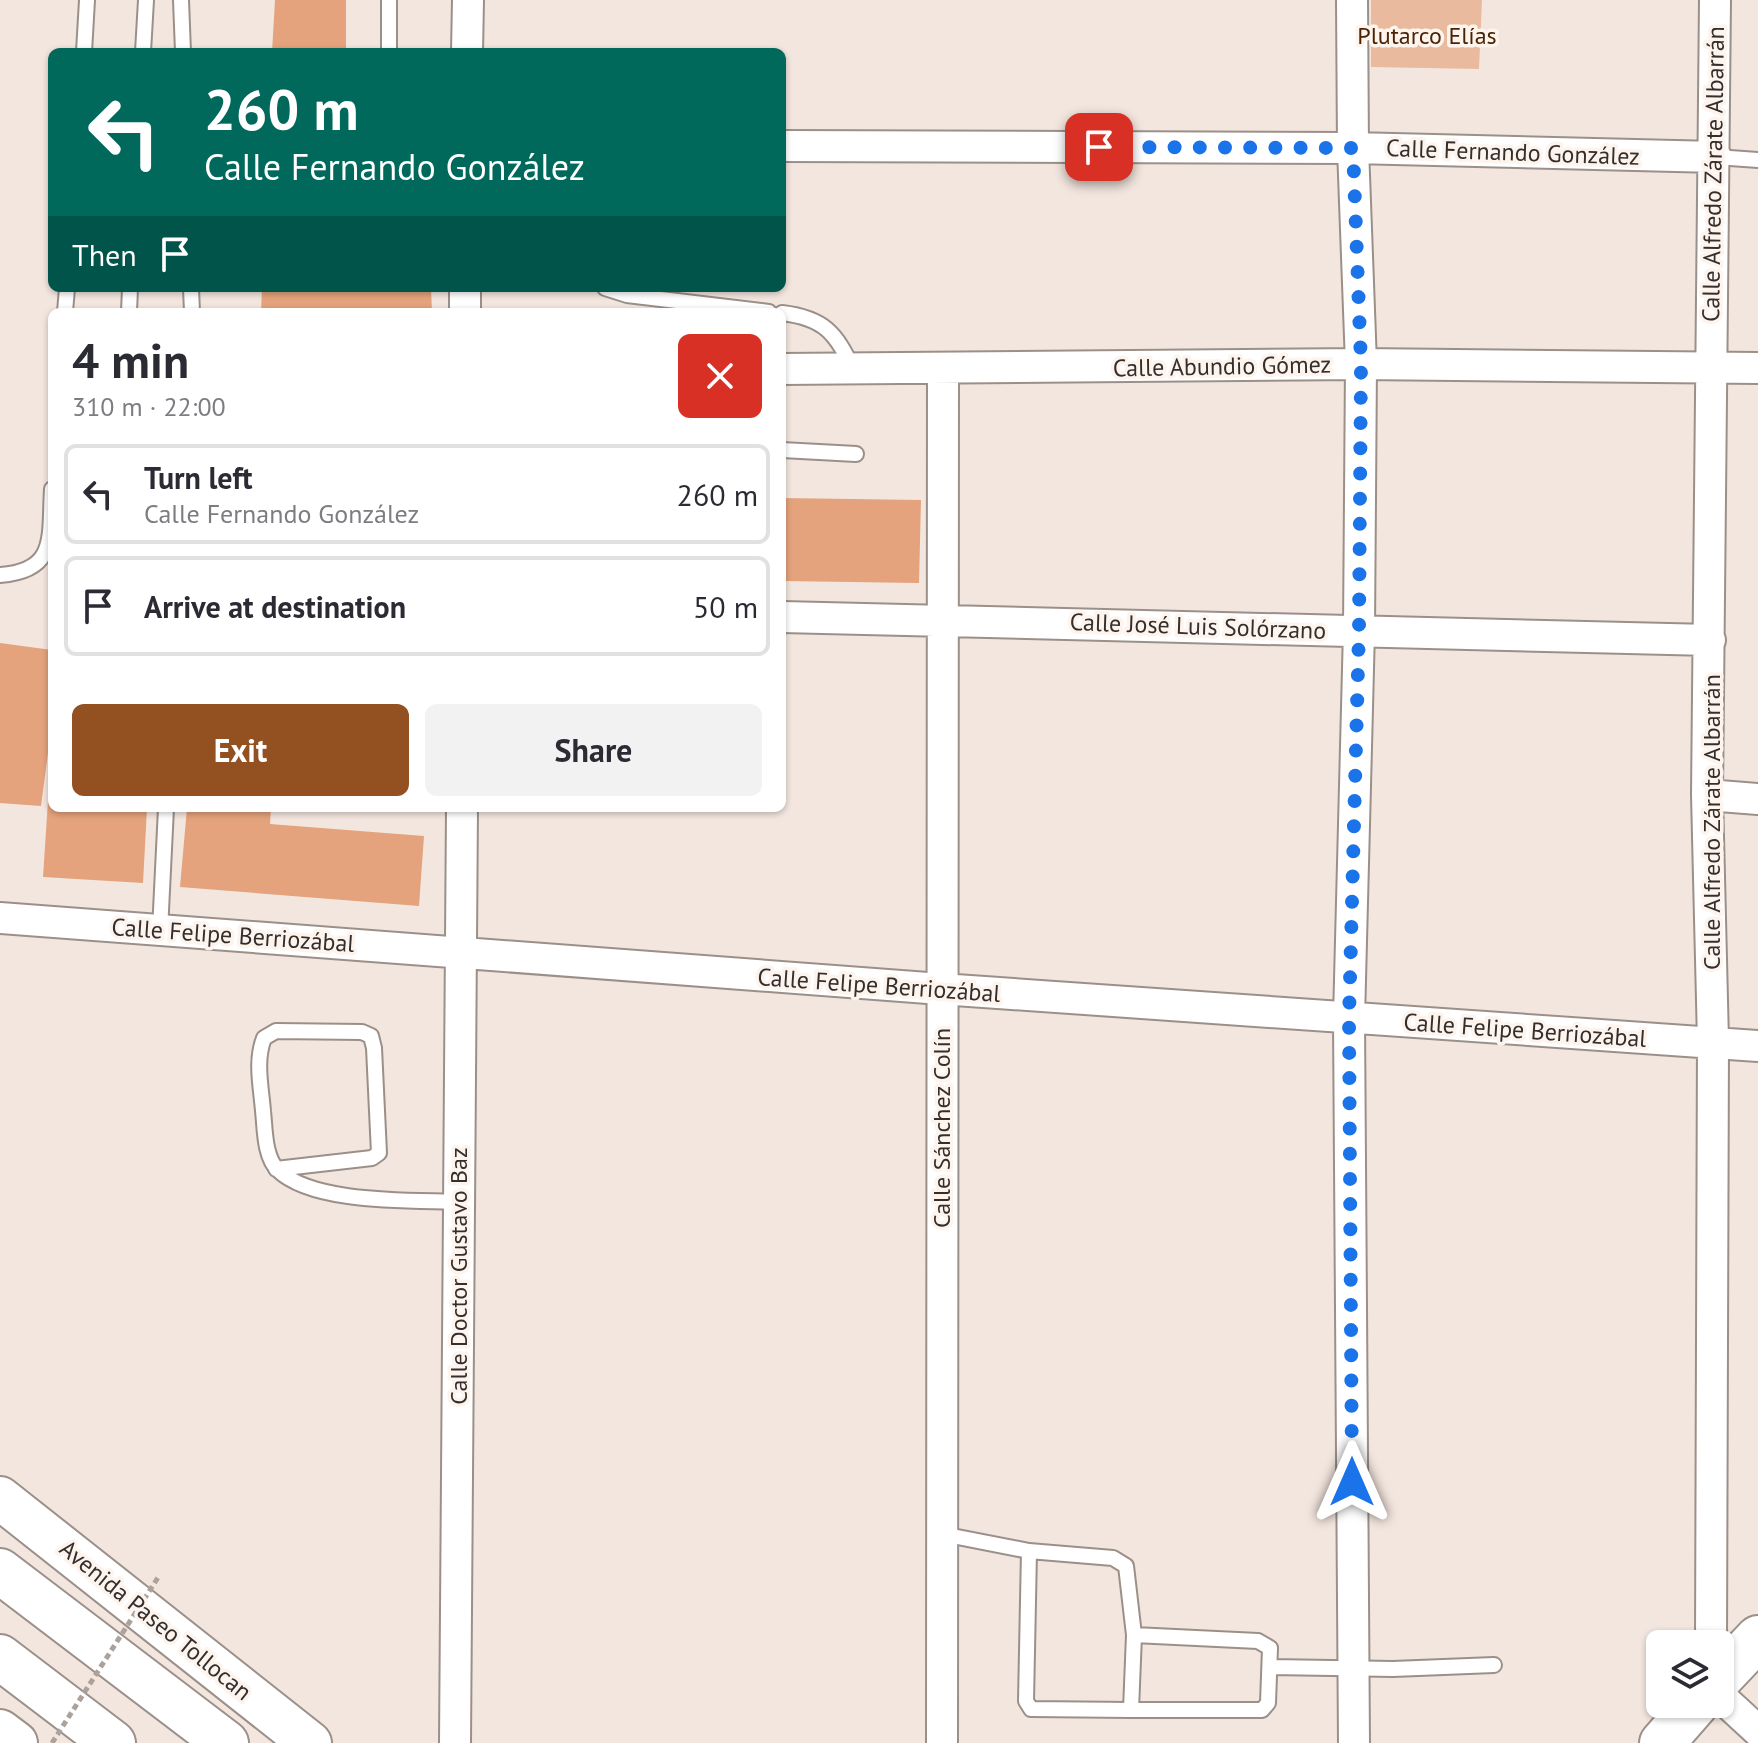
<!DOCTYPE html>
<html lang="en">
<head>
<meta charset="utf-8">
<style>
	body { margin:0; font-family:"PT Sans",sans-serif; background:#f2f2f3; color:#2b2b33; height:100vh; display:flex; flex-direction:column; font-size:30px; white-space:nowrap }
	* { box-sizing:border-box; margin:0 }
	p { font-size:26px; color:#7c7c81 }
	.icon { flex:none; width:44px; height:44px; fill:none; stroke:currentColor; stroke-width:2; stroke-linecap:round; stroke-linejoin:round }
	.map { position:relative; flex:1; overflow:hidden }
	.details { position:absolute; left:48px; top:308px; width:738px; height:504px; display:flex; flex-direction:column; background:#fff; border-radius:12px; box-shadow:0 2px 6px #0004 }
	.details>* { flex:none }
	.banner { position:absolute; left:48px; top:48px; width:738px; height:244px; border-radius:12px; box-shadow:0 2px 6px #0004; background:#00695c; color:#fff; overflow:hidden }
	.tools { position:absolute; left:1646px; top:1630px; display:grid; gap:16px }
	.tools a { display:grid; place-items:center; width:88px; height:88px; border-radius:12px; background:#fff; box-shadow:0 2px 6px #0004; font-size:40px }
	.pin { position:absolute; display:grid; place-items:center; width:68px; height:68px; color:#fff; margin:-34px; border-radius:16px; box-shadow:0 4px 12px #0006 }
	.me { position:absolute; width:88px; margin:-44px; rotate:0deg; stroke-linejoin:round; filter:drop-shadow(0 0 6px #0008) }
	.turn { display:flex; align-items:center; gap:28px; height:168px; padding:0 24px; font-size:36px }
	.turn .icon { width:104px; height:104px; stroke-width:2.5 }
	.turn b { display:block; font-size:56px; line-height:68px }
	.then { display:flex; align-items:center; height:76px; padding:0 24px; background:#0003; gap:16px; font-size:30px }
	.round { display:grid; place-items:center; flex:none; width:84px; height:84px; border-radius:12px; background:#f2f2f3 }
	.overview { display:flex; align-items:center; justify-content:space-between; height:136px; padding:0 24px }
	h1 { font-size:48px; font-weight:800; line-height:60px }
	.cta { display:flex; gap:16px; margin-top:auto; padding:16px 24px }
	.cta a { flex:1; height:92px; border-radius:12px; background:#935021; color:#fff; font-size:32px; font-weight:800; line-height:92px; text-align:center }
	.cta a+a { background:#f2f2f3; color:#2b2b33 }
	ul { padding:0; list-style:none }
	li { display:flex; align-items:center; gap:24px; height:100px; margin:0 16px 12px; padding:0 8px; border:4px solid #e1e1e2; border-radius:12px }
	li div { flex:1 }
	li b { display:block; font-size:30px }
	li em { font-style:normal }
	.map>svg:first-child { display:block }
</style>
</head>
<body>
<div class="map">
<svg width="1758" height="1743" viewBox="0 0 1758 1743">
	<rect width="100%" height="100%" fill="#f3e6df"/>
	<!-- green -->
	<path fill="#e9ba9e" d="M1371,0h111l-3,69 -108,-2z"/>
	<!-- building -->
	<path fill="#e4a37c" d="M275,0h71v52h-74z
		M262,288h169l1,24h-171z
		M782,498l139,2 -2,83 -137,-2z
		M0,643l52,7v72l-11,84 -41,-3z
		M49,785h3v23h95l-4,75 -100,-6z
		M187,808h84l-1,16 154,12 -5,70 -239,-19z"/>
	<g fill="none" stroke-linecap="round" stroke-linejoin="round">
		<!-- lane casing -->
		<g stroke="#9b9089" stroke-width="18">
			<path id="lane" d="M181,0l2,52
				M84,52l3,-52
				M143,52l3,-52
				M389,52v-52
				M1716,157l42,3
				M191,288l1,24
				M605,288l22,7 142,17
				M65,312l2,-24
				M129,312l1,-24
				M782,313c42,5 54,20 71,56
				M782,450l74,4
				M0,575c58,-4 49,-39 52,-86
				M160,931l6,-123
				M276,1169l96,-11 7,-5 -5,-105 -3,-12 -9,-4 -86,-1 -12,7c-9,23 -3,48 -1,73 2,17 1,46 15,59 35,34 133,30 181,32
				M942,1534l87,17 -3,150 5,8 100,1 3,-75
				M1029,1551l84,7 13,8 8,69 124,6 12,7 -2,55 -6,7h-131
				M1271,1667l122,2 101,-4"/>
		</g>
		<!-- street casing -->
		<g stroke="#9b9089" stroke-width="34">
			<path id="street" d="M1352,0l1,148 8,216 -2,266 -10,389 5,724
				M467,52l1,-52
				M782,146l571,2 363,9
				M465,312v-24
				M782,369l579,-5 397,4
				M782,617l928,23
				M1707,795l51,4
				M0,918l941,71 817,57
				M1711,1644l2,-603 -6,-246 8,-795
				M1720,1696l38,35
				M455,1743l7,-935
				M942,1743l1,-1373"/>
		</g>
		<!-- secondary casing -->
		<g stroke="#9b9089" stroke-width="46">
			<path id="secondary" d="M0,1498l310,245
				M0,1731l16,12"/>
		</g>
		<!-- highway casing -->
		<g stroke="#9b9089" stroke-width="48">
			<path id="highway" d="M0,1571l226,172
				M0,1657l113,86
				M1720,1678l38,-40
				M1662,1743l34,-39"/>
		</g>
		<!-- lane -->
		<use href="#lane" stroke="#fff" stroke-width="14"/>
		<!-- street -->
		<use href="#street" stroke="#fff" stroke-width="30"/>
		<!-- secondary -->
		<use href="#secondary" stroke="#fff" stroke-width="42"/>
		<!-- highway -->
		<use href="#highway" stroke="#fff" stroke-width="44"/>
		<!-- path-bridge -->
		<path stroke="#aca29c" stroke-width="5" stroke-dasharray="6 4" stroke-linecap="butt" d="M52,1743l107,-167"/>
	</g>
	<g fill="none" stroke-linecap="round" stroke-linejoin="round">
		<!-- route -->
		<path stroke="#1a73e8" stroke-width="14" stroke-dasharray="0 25.2" d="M1099,147l254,1 8,216 -2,266 -10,389 3,463"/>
	</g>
	<g text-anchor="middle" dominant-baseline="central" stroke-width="7" stroke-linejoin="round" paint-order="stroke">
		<!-- park labels -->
		<g font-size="24" fill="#4b2304" stroke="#fef4ee">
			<text x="1427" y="35">Plutarco Elías</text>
		</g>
		<!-- street labels -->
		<g font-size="24" fill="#342f2c" stroke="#fef4ee">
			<text transform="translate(1513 152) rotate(2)">Calle Fernando González</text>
			<text transform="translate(1713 174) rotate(-89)">Calle Alfredo Zárate Albarrán</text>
			<text transform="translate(1222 366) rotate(-1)">Calle Abundio Gómez</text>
			<text transform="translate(1198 626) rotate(2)">Calle José Luis Solórzano</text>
			<text transform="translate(1711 822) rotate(-90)">Calle Alfredo Zárate Albarrán</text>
			<text transform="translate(233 935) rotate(4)">Calle Felipe Berriozábal</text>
			<text transform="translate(879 985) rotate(4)">Calle Felipe Berriozábal</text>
			<text transform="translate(1525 1030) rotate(4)">Calle Felipe Berriozábal</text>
			<text transform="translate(941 1128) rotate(-90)">Calle Sánchez Colín</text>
			<text transform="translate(458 1276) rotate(-90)">Calle Doctor Gustavo Baz</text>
			<text transform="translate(156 1620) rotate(39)">Avenida Paseo Tollocan</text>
		</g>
	</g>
</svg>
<div class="tools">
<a><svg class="icon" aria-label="layers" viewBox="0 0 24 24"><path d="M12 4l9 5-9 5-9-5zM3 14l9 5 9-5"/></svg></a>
</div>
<div class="pin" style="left:1099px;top:147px;background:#d93025"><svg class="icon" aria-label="arrive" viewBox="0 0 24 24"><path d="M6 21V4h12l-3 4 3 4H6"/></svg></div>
<svg class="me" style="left:1352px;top:1482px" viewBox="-20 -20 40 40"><path d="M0-17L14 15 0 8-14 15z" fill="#1a73e8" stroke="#fff" stroke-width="4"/></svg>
<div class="banner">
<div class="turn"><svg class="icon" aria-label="left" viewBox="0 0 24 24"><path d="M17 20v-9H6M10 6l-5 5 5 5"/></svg><div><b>260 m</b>Calle Fernando González</div></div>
<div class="then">Then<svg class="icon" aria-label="arrive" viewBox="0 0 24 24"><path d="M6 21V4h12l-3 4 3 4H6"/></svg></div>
</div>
<section class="details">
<div class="overview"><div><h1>4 min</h1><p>310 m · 22:00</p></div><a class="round" style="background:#d93025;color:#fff"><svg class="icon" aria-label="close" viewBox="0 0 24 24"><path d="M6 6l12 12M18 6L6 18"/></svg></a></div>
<ul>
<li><svg class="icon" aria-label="left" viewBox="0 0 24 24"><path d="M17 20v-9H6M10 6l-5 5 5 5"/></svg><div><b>Turn left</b><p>Calle Fernando González</p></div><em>260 m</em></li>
<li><svg class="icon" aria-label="arrive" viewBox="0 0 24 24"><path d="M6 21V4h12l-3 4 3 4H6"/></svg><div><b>Arrive at destination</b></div><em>50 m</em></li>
</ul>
<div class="cta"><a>Exit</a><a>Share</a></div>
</section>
</div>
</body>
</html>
